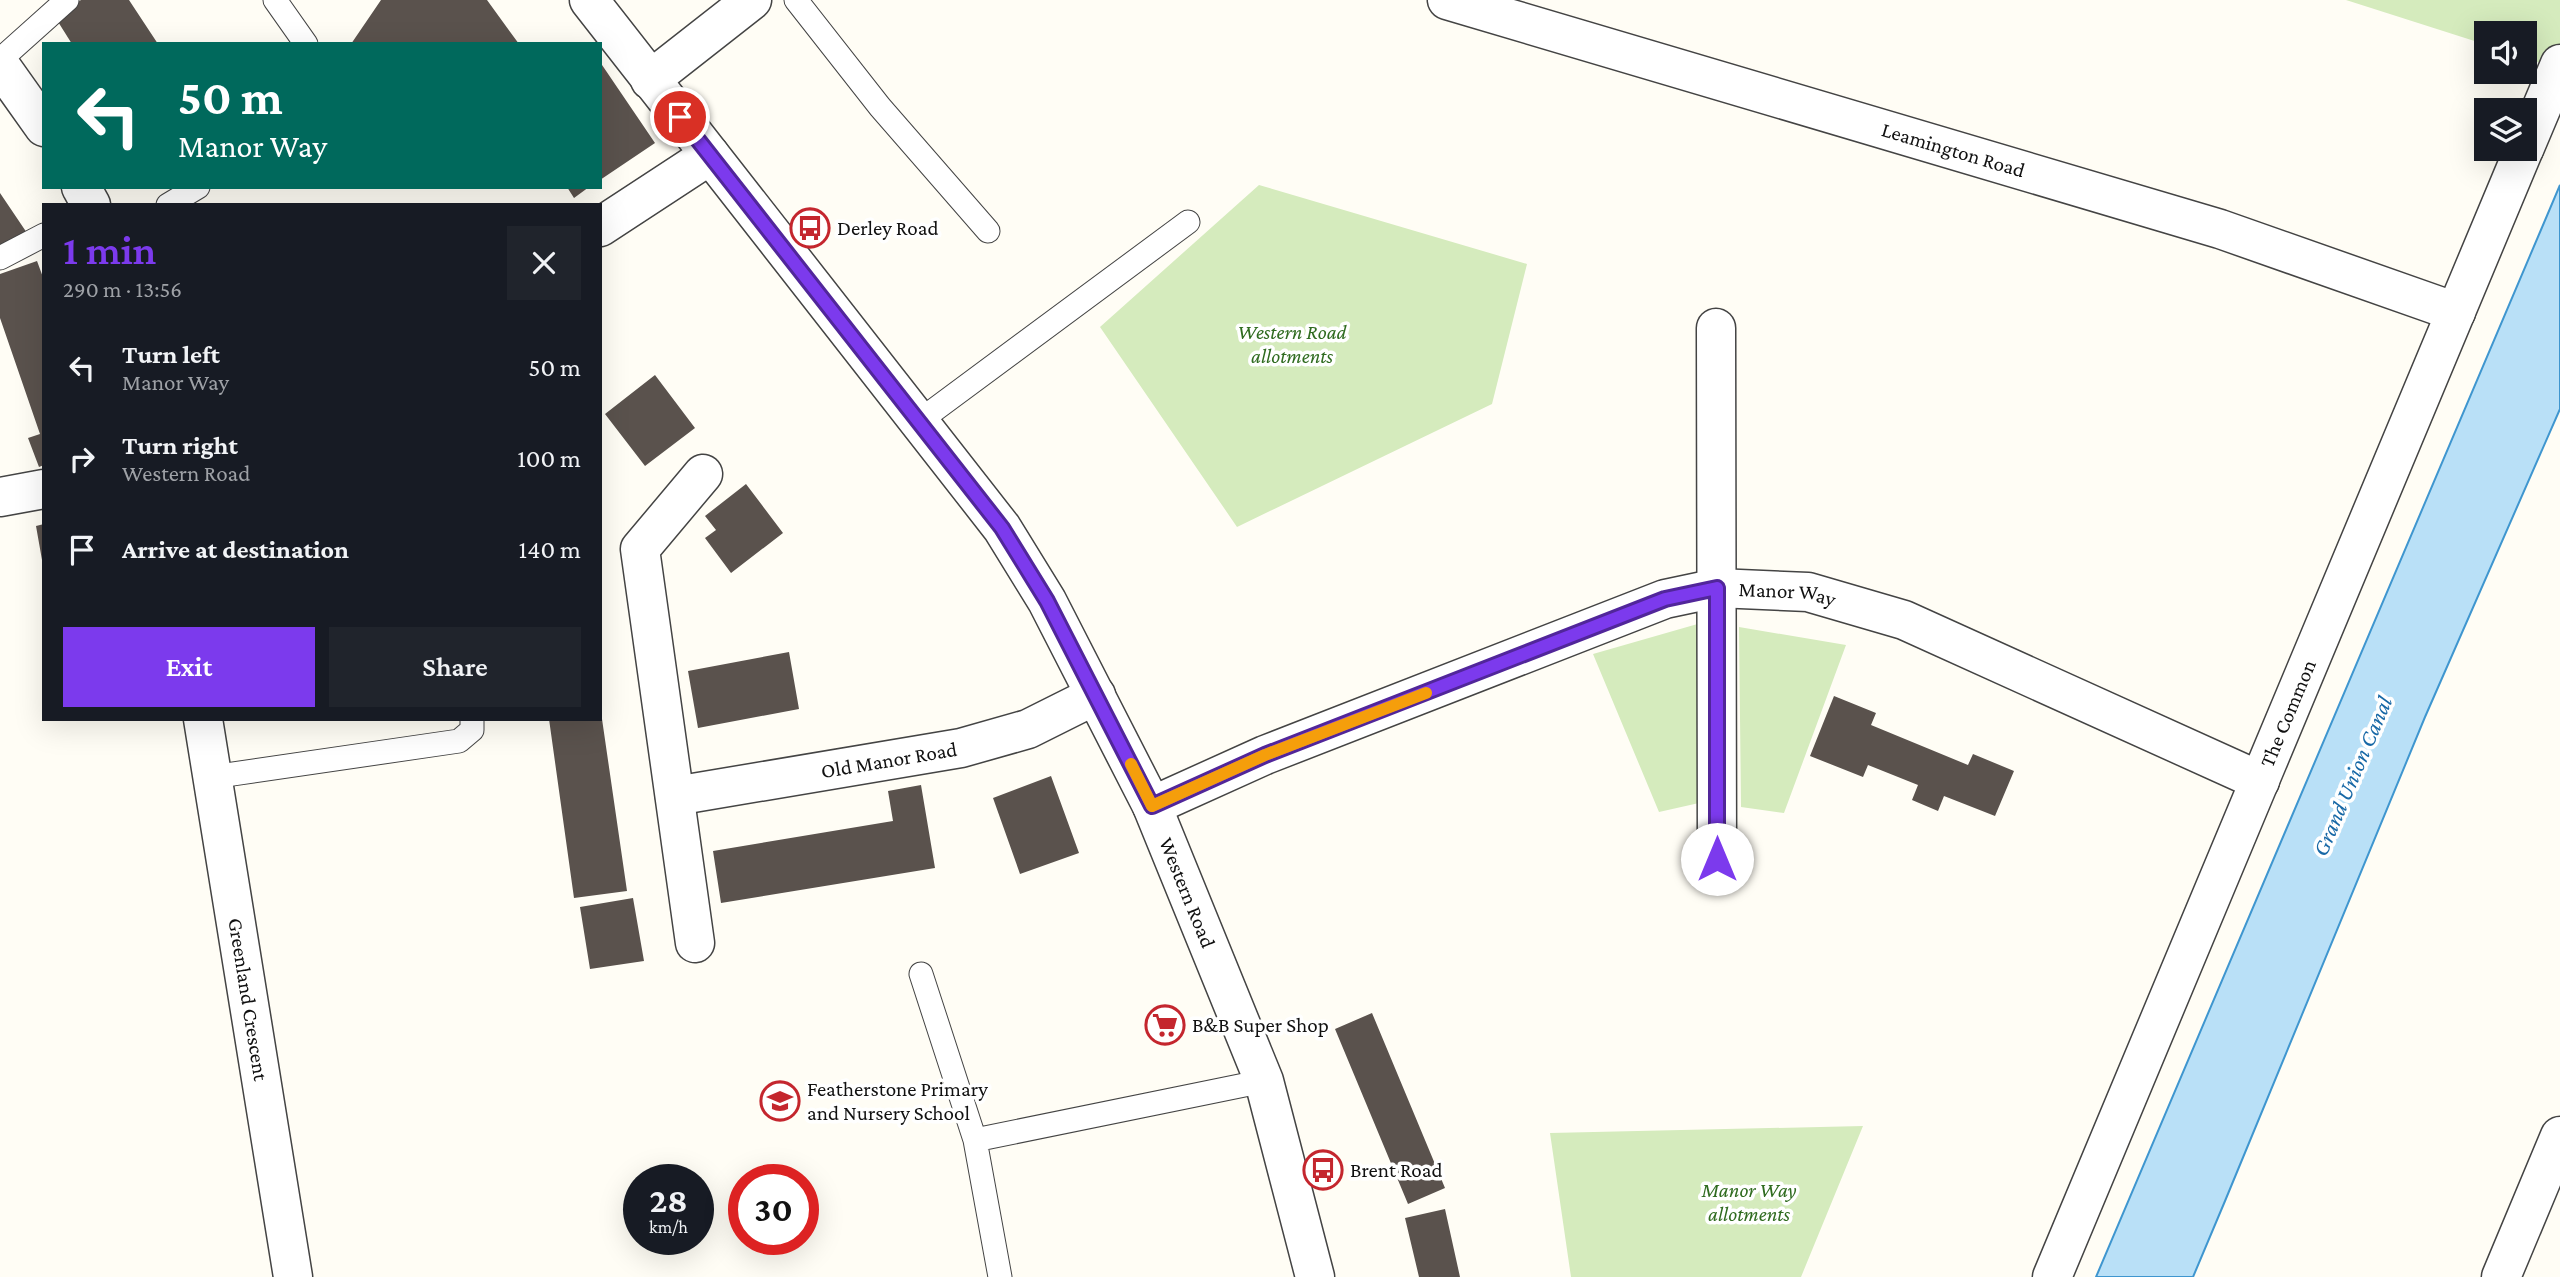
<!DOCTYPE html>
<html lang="en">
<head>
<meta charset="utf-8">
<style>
	body { margin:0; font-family:"Crimson Pro",serif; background:#20242c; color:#f1f3f6; height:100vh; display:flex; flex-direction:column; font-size:26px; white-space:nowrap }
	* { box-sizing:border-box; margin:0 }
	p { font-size:23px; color:#9ea1a6 }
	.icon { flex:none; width:38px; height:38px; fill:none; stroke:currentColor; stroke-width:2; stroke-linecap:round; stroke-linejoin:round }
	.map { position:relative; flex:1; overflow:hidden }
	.side { position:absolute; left:42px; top:203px; width:560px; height:518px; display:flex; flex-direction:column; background:#171b24; border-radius:0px; box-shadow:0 7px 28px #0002 }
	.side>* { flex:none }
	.hud { position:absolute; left:42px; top:42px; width:560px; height:147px; border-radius:0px; box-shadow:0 7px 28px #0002; background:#00695c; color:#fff; overflow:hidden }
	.fabs { position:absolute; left:2474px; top:21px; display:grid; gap:14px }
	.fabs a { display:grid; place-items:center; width:63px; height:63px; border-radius:0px; background:#171b24; box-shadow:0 7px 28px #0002; font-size:35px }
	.speed { position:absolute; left:623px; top:1164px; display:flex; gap:14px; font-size:35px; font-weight:700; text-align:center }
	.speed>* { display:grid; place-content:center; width:91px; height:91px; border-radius:50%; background:#171b24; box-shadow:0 7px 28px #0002; line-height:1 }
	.speed small { font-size:18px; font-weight:400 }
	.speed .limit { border:10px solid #d22; background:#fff; color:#111 }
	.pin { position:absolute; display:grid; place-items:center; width:60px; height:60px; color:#fff; margin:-30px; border:4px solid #fff; border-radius:50%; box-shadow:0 2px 7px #0007 }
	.me { position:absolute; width:77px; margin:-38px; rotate:0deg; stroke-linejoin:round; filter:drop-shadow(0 0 5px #0008) }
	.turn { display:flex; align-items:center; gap:24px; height:147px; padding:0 21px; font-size:32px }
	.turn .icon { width:91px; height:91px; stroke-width:2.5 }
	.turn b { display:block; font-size:49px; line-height:60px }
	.round { display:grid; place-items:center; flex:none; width:74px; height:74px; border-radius:0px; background:#20242c }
	.overview { display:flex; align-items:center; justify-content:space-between; height:119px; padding:0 21px }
	h1 { font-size:42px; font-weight:600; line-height:52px; color:#7c3aed }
	.button { display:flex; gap:14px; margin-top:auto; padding:14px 21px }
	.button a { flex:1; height:80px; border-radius:0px; background:#7c3aed; color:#fff; font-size:28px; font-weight:600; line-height:80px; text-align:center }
	.button a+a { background:#20242c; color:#f1f3f6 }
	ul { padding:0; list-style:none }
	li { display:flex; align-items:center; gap:21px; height:91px; padding:0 21px }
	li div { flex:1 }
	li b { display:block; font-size:26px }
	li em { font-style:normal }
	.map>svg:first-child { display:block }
</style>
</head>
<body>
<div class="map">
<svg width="2560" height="1277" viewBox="0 0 2560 1277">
	<rect width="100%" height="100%" fill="#fffdf5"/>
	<!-- green -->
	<path fill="#d5ebbd" d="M2346,0h214v60l-3,8 -32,-10v-25h-38v12z
		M1259,185l268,79 -35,140 -255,123 -137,-200z
		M1701,623l-2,180 -40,9 -66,-158z
		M1739,627l107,18 -62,168 -43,-6z
		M1863,1126l-62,151h-230l-21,-144z"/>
	<!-- water -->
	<path fill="#b9e0f7" stroke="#3f96cf" stroke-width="2" d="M2560,185v224l-135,308 -200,484 -32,76h-97z"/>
	<!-- building -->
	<path fill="#5a524d" d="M81,0h48l29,44h-86l-17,-27z
		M381,0h106l32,44h-168z
		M600,62l55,81 -55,37z
		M567,187h22l-15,11z
		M0,193l27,40 -27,19z
		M37,261l7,19v185l-5,2 -11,-29 12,-4 -40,-116v-44z
		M655,375l40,53 -50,38 -40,-52z
		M746,484l37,49 -52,40 -26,-35 11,-8 -11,-14z
		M44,524v36h-2l-6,-34z
		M789,652l10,57 -101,19 -10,-57z
		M1834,696l42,17 -5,12 97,40 5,-11 41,17 -19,45 -51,-20 -6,15 -26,-11 6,-15 -50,-20 -5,12 -53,-21z
		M549,719h53l25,172 -53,7z
		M1051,776l28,77 -59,21 -27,-76z
		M921,785l14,83 -214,35 -8,-52 180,-30 -5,-30z
		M633,898l11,63 -54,8 -10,-62z
		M1372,1013l73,175 -37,16 -73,-175z
		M1445,1209l15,68h-41l-14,-59z"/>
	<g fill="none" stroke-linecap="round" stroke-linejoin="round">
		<!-- service casing -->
		<g stroke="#444" stroke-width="25">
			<path id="service" d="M275,0l31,44
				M796,0l84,107 108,124
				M0,60l67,-60
				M168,205l30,-18
				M0,258l44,-23
				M918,422l270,-200
				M212,777l247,-36 13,-11v-11
				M921,974l54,166 25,137
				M975,1140l289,-59"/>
		</g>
		<!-- minor casing -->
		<g stroke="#444" stroke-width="41">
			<g id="minor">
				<path id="s1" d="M1447,0l773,229 236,83"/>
				<path d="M0,65l44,62"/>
				<path d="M650,80l102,-80"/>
				<path d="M81,187l10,18"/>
				<path d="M600,227l110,-72"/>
				<path d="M1716,328l1,531"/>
				<path d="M0,497l44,-8"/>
				<path id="s2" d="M203,719l90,558"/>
				<path id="s3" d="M675,796l286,-48 67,-19 68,-34"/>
				<path id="s4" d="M1152,806l113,-51 400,-156 52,-11 91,4 96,28 356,161"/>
				<path d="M695,943l-55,-394 63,-75"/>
			</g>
		</g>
		<!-- tertiary casing -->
		<g stroke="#444" stroke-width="41">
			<g id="tertiary">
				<path id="s5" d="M589,0l413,528 45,73 105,205 112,275 51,196"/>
				<path d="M2525,147l35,-83"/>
				<path id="s6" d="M2052,1277l472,-1128"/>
				<path d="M2501,1277l59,-141"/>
			</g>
		</g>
		<!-- service -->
		<use href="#service" stroke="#fff" stroke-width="23"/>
		<!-- minor -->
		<use href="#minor" stroke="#fff" stroke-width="38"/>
		<!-- tertiary -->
		<use href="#tertiary" stroke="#fff" stroke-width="38"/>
	</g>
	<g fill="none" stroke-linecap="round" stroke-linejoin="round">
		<!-- route casing -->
		<g stroke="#51269a" stroke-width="18">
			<path id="route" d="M680,117l322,411 45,73 105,205 113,-51 400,-156 52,-11v271"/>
		</g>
		<!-- route -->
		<use href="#route" stroke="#7c3aed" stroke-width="12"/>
		<!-- slow -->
		<path stroke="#f59e0b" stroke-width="12" d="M1131,764l21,42 113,-51 161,-62"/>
	</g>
	<!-- icons -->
	<defs>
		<g id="bus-ring" transform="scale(2.0125)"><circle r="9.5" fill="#fff" stroke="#c4262e" stroke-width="1.5"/><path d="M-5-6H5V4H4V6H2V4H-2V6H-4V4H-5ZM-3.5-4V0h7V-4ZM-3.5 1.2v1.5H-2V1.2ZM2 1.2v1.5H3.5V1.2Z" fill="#c4262e"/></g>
		<g id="supermarket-ring" transform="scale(2.0125)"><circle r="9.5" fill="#fff" stroke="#c4262e" stroke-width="1.5"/><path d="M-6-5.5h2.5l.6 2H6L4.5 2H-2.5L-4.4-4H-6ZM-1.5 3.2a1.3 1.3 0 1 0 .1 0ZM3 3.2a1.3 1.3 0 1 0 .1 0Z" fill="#c4262e"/></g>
		<g id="school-ring" transform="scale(2.0125)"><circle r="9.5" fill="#fff" stroke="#c4262e" stroke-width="1.5"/><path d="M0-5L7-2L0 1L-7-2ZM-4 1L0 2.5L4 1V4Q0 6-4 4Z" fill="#c4262e"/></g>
	</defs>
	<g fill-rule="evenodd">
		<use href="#bus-ring" x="810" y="228"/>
		<use href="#supermarket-ring" x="1165" y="1025"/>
		<use href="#school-ring" x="780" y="1101"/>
		<use href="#bus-ring" x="1323" y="1170"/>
	</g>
	<g text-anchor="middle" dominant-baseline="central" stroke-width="7" stroke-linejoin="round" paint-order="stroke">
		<!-- street labels -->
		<g font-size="21" fill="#111" stroke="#fff">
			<text stroke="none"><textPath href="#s1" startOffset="528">Leamington Road</textPath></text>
			<text stroke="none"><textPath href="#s4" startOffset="677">Manor Way</textPath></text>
			<text stroke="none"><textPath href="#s6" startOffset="611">The Common</textPath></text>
			<text stroke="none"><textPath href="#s3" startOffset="217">Old Manor Road</textPath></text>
			<text stroke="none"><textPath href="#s5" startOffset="1080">Western Road</textPath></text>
			<text stroke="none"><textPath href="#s2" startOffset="284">Greenland Crescent</textPath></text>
		</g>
		<!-- poi labels -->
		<g font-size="21" fill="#111" stroke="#fff" text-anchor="start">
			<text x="837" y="228">Derley Road</text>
			<text x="1192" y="1025">B&amp;B Super Shop</text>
			<text x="807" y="1089">Featherstone Primary<tspan x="807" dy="24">and Nursery School</tspan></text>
			<text x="1350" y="1170">Brent Road</text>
		</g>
		<!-- park labels -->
		<g font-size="21" font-style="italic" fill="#2f6b1f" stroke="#fff">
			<text x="1292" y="332">Western Road<tspan x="1292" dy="24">allotments</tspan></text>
			<text x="1749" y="1190">Manor Way<tspan x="1749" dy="24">allotments</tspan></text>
		</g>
		<!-- water labels -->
		<g font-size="23" font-style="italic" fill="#1768a6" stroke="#fff">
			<text transform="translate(2352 776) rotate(-67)">Grand Union Canal</text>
		</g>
	</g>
</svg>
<div class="fabs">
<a><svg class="icon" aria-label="sound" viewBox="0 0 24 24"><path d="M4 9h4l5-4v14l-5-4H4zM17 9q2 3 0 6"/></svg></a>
<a><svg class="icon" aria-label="layers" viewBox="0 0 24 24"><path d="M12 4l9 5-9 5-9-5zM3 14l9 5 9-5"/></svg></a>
</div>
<div class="speed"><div>28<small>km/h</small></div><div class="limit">30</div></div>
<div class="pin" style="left:680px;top:117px;background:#d93025"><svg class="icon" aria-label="arrive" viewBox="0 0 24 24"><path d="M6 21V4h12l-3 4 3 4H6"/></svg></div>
<svg class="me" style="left:1717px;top:859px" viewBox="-20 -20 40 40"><circle r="19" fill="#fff"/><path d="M0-13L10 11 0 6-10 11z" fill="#7c3aed"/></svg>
<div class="hud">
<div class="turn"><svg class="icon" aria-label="left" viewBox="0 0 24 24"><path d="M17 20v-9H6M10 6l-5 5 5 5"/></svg><div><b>50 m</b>Manor Way</div></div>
</div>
<section class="side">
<div class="overview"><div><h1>1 min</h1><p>290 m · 13:56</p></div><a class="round"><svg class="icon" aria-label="close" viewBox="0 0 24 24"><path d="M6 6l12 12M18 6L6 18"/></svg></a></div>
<ul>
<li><svg class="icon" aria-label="left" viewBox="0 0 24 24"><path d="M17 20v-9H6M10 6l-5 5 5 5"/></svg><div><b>Turn left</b><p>Manor Way</p></div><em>50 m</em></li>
<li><svg class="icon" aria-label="right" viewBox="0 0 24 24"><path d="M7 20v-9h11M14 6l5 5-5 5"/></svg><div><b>Turn right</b><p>Western Road</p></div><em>100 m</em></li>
<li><svg class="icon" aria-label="arrive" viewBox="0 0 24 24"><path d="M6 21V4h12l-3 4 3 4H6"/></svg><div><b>Arrive at destination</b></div><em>140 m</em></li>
</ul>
<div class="button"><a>Exit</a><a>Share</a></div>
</section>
</div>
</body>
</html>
